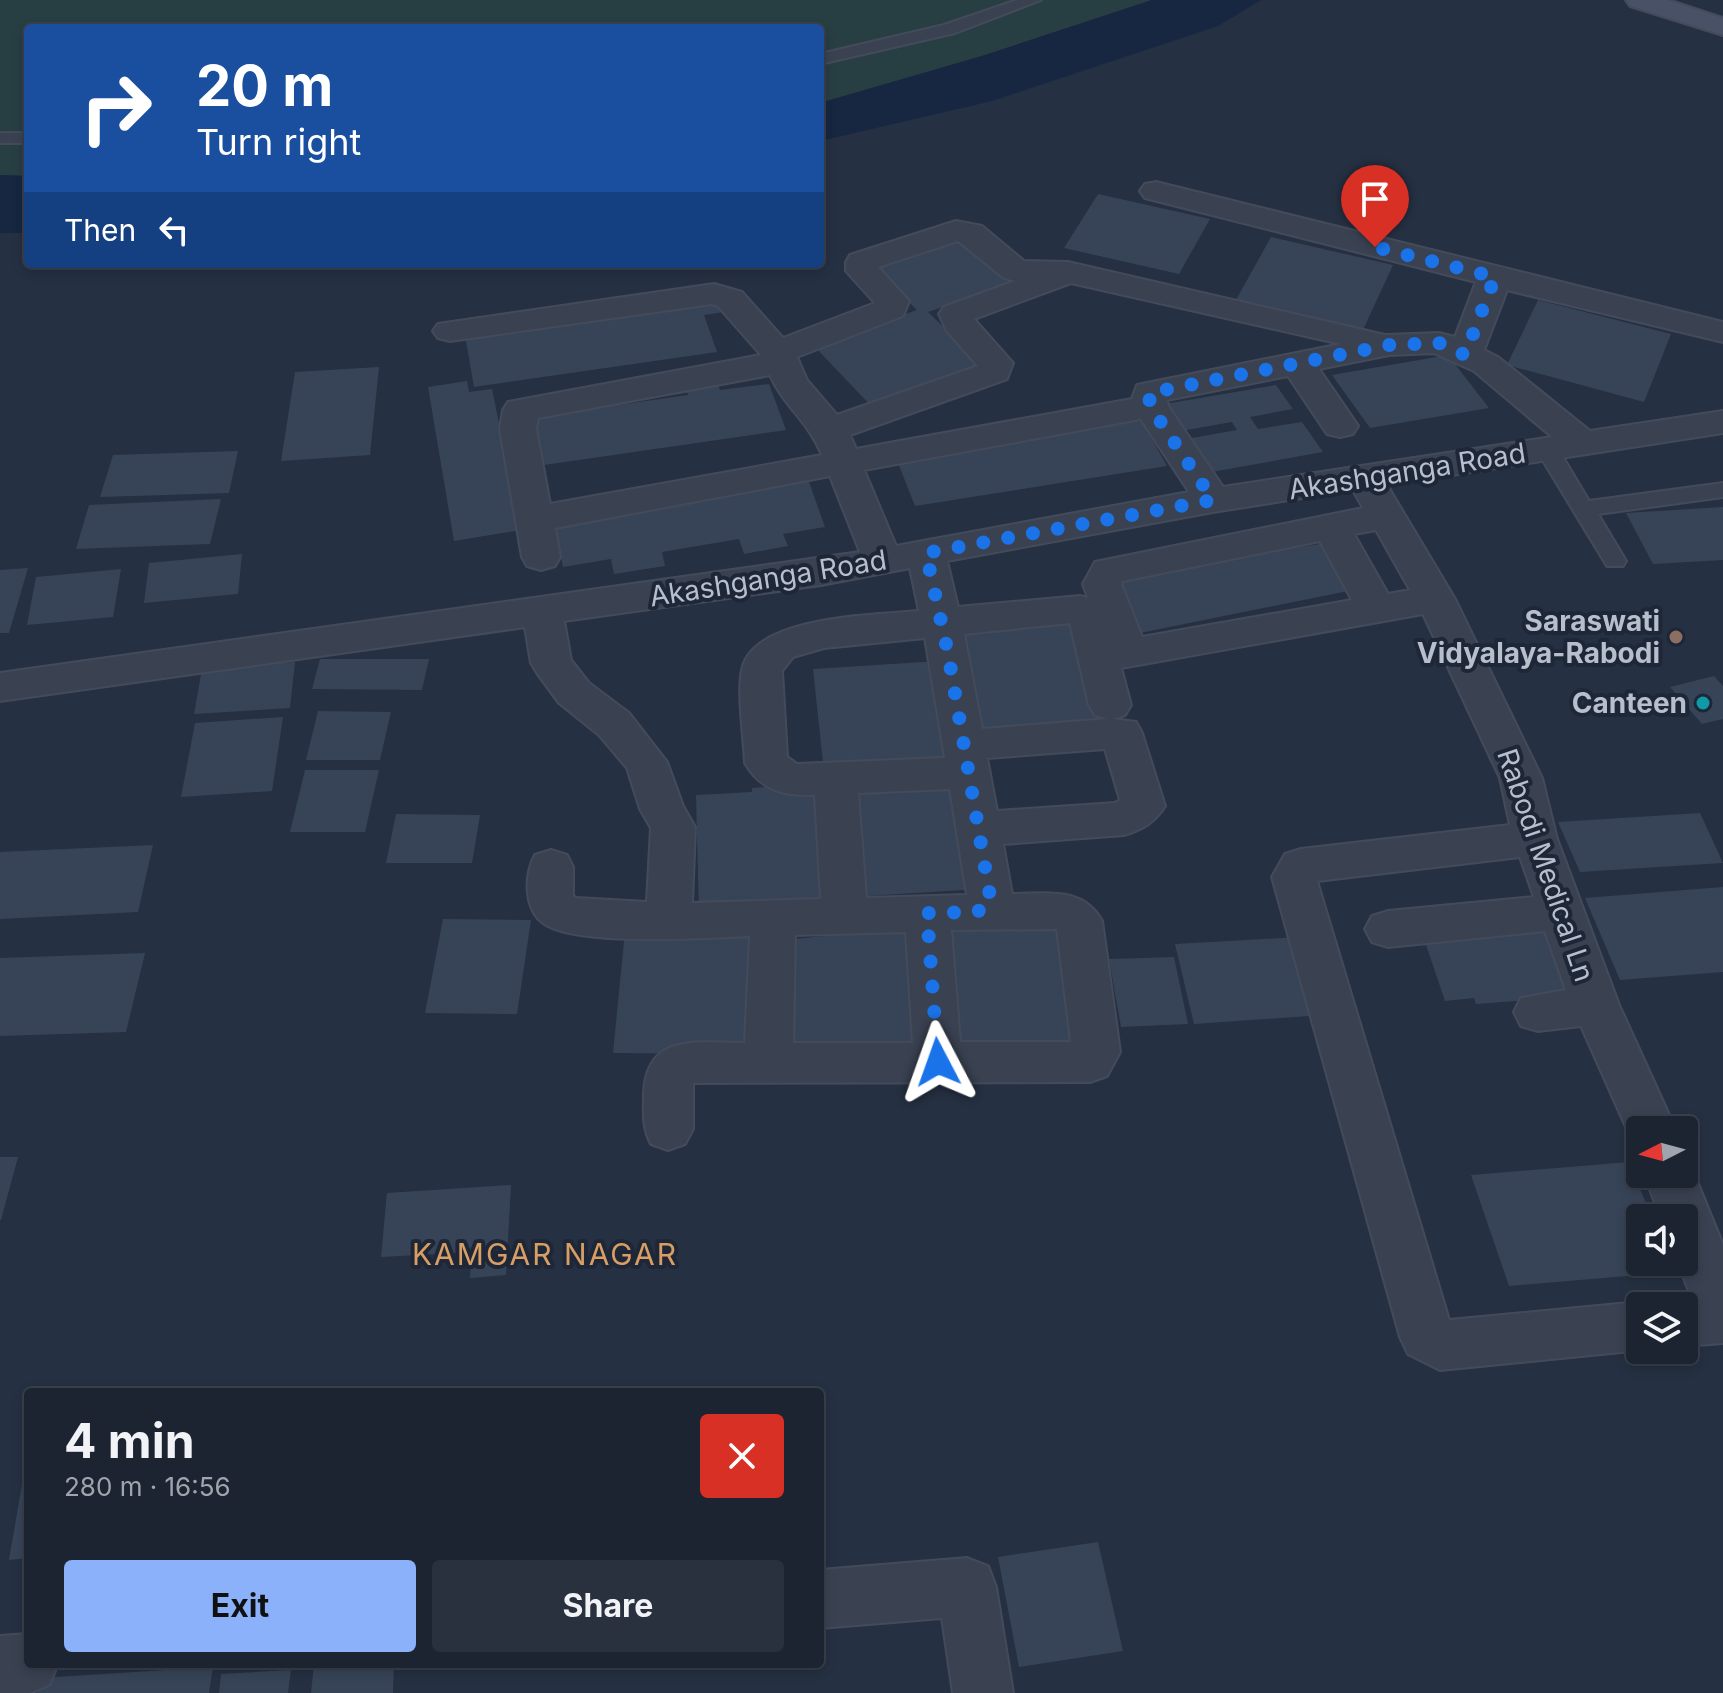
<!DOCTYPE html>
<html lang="en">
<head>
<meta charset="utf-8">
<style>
	body { margin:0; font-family:Inter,sans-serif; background:#29303e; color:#f1f3f6; height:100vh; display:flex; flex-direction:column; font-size:30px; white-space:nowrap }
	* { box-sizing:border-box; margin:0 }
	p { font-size:26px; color:#a0a4ac }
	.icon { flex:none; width:44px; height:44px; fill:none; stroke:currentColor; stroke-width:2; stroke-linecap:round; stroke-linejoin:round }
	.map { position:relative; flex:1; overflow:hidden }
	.details { position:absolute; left:24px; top:1388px; width:800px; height:280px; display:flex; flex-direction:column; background:#1c2432; border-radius:8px; box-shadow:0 4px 12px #0003,0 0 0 2px #3a414d }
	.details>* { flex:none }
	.guide { position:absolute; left:24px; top:24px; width:800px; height:244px; border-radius:8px; box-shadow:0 4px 12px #0003,0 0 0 2px #3a414d; background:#1a4fa0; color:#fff; overflow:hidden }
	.needle { width:52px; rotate:264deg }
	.tools { position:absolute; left:1626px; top:1116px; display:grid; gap:16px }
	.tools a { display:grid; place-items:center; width:72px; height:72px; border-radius:8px; background:#1c2432; box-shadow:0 4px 12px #0003,0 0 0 2px #3a414d; font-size:40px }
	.pin { position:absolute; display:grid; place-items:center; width:68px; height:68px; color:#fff; margin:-82px -34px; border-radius:50% 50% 50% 0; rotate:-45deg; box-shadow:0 0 8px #0007 }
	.pin .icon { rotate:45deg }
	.me { position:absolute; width:88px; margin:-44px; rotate:356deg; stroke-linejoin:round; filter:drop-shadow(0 0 6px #0008) }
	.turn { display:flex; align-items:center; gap:28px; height:168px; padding:0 40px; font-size:36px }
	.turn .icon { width:104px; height:104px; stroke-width:2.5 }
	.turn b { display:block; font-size:56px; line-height:68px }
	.then { display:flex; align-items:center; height:76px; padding:0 40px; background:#0003; gap:16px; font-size:30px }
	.round { display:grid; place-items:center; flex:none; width:84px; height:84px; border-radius:8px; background:#29303e }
	.summary { display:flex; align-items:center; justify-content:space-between; height:136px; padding:0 40px }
	h1 { font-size:48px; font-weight:700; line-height:60px }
	.cta { display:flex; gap:16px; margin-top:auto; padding:16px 40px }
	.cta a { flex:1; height:92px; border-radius:8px; background:#8cb1fb; color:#111; font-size:32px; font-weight:700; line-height:92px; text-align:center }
	.cta a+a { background:#29303e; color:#f1f3f6 }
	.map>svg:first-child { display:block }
</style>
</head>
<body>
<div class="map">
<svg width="1723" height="1693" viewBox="0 0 1723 1693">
	<rect width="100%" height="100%" fill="#253042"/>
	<!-- green -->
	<path fill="#273e43" d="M0,0h1152l-170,56 -162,47v-75h-792v148l-28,-1z"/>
	<!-- water -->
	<path fill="#172641" d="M1152,0h109l-43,26 -226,75 -172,40v-38l162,-47z
		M0,175l28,1v57h-28z"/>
	<!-- building -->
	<path fill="#374458" d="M1098,194l112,25 -31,55 -115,-26z
		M961,235l52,48 -85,29 57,55 -112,41 -59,-62 103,-36 -47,-46z
		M1271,237l122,28 -30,65 -127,-30z
		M720,300l4,12 -20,3 13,37 -243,35 -9,-52z
		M1538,300l133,34 -27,68 -137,-37z
		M1448,355l41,53 -119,20 -38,-53z
		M379,367l-9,88 -89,6 14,-89z
		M467,381l2,11 23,-3 29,141 -67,11 -26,-154z
		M718,384l2,6 49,-6 17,46 -249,36 -9,-49 88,-21 2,9 70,-10 -2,-7z
		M1276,385l17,24 -43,8 8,12 44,-7 21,30 -117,21 -20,-34 51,-9 -5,-8 -51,9 -16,-27z
		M1142,421l25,45 -252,40 -19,-48z
		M238,451l-9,42 -129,4 13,-42z
		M809,482l16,45 -42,7 5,12 -44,8 -5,-15 -77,13 3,14 -51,8 -3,-15 -48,8 -10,-46z
		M221,499l-11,45 -134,5 13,-44z
		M1723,507v53l-70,4 -27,-51z
		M1338,541l25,47 -223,45 -29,-55z
		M242,554l-4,40 -94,9 5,-40z
		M28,568l-19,65h-9v-63z
		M121,569l-8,48 -86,8 9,-48z
		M1077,617l23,112 -127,6 -18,-111z
		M320,659h109l-7,31 -110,-1z
		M939,661l17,102 -132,9 -11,-103z
		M295,662l-5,46 -96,6 8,-45z
		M1714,676l9,10v33l-21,5 -32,-37z
		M318,711l73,1 -11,48h-74z
		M283,717l-11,74 -91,6 14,-74z
		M305,770h74l-14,62h-75z
		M963,778l17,111 -129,8 -10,-112z
		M789,785l40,6 10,114 -140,9 -3,-119 56,-3v-4z
		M1700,813l23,50 -143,9 -22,-50z
		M396,814l84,1 -8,48h-86z
		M153,845l-15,67 -138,7v-67z
		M1723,887v85l-103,8 -35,-82z
		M1067,918l21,130h-136l-12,-125z
		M443,919l88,1 -14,94 -92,-1z
		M1551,921l33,75 -108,8 -2,-6 -29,3 -24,-71z
		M839,923l74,5 10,128 -142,1 2,-117 53,-5z
		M625,931l140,1 -5,122 -147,-1z
		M1301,937l23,78 -130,9 -19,-80z
		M145,953l-19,79 -126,4v-78z
		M1174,957l14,67 -67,3 -12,-68z
		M0,1157h18l-17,63h-1z
		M1629,1162l23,56h-12v44h30l4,10 -165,14 -38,-111z
		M511,1185l-5,90 -36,3 2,-26 -91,5 6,-64z
		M26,1461l2,97 -19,2z
		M1098,1542l25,109 -104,16 -21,-110z
		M314,1664h80l-1,29h-82z
		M213,1667l-4,26h-172l3,-15z
		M291,1670l-3,23h-69l2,-19z"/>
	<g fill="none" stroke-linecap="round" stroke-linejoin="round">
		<!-- service casing -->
		<g stroke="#434b5b" stroke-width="4">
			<path id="service" d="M1017,0h24l-86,33 -135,31v-10l124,-29z
				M0,133h28v10h-28z
				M1547,442l8,2 34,57 134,-18v14l-125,17 28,47 -3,5h-16l-71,-117z"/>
		</g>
		<!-- minor casing -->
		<g stroke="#434b5b" stroke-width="4">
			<path id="minor" d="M1156,182l567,140v20l-216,-52 -23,60 14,7 92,74 133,-20v22l-336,52 68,114 87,179 15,61 62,166 57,125h-36v17l-6,-2 -53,-119 -43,5 -17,-5 -7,-14 7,-14 45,-8 -21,-59 -157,16 -16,-5 -7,-13 7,-13 16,-5 146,-14 -14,-40 -203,24 132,439 191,-18 11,4h-11l1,44 -201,20 -32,-16 -8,-17 -128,-460 13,-23 16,-5 209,-24 -10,-47 -77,-164 -302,54 10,37 -6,10 -12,4 23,3 6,11 23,73c-10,16 -23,24 -41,29l-121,9 9,50c35,0 71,-8 90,27l18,131 -13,24 -17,6 -397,1v46l-8,15 -17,6 -17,-6c-9,-17 -7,-31 -7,-50 2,-62 54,-51 101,-51l5,-107c-46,2 -164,10 -202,-10 -25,-13 -24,-50 -13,-71l16,-5 16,5 6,12v29l3,2 71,4 4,-74 -11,-19 -13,-41 -28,-33 -40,-32 -22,-30 -6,-10 -6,-36 -525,74v-28l860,-121 -30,-76 -275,52 5,29 -5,9 -14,4 -14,-4 -5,-9 -22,-128 3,-19 5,-8 253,-47 -43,-49 -6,-2 -262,37 -12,-3 -5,-7 5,-7 276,-40 28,8 41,46 92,-35 -29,-32v-9l4,-7 106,-34 26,5 42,35 44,1 317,73 54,-2 16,4 21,-55 -331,-84 -5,-7 5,-7zM958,241l46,37 11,3 -71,26 -5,7 8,17 31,35 -141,49 -30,-35 -10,-23 106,-41 6,-15 -31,-34zM1071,283l270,61 -204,41 -5,14 -276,50 -6,-14 157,-56 6,-16 -39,-44zM1434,353l40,18 78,66 -329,50 -55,-81 -1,-6 121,-24 39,58 13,3 13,-3 5,-8 -39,-57 70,-14zM770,375c13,30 38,46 52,80l-272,49 -14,-75 2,-11zM1141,419l48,73 -293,54 -32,-76zM1353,490l10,18 -268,54 -12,22 5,14 -8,-2 -122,11 -11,-46 266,-49zM1376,530l34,60 -22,4 -34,-60zM1320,541l32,59 -210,37 -21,-53 2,-3zM910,568l9,43c-44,4 -167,5 -177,59 -5,23 2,68 3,93 16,28 40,33 70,32l6,104 -129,4 3,-76 -12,-21 -16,-44 -38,-49 -40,-30 -18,-23 -7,-39 257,-36zM1070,623l19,82 6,10 13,4 -126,10 -18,-95zM925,638l20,120 -148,6 -10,-7 -5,-86 11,-14 31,-9zM1105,749l15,51 -5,3 -118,8 -10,-53zM950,789l17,106 -101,3 -8,-105zM1057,929l14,113h-111l-9,-112zM906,932l7,111h-120l2,-108z
				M1684,1158l10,16 29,71v98l-39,3v-40h-19l26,-9 -13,-35h6v-44h-23l-17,-44h40z
				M967,1558l21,8 8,21 17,106h-60l-11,-75 -122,10v-58z
				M28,1634v30h30l-9,21 -19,8h-30v-57z"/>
		</g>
		<!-- secondary casing -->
		<g stroke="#434b5b" stroke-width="4">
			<path id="secondary" d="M1626,0h42l55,18v17l-93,-29z"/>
		</g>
		<!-- service -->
		<use href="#service" fill="#3a4252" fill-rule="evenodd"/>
		<!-- minor -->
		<use href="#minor" fill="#3a4252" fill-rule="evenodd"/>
		<!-- secondary -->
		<use href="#secondary" fill="#485165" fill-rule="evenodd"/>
	</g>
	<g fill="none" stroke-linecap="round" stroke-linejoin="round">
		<!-- route -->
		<path stroke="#1a73e8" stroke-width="14" stroke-dasharray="0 25.2" d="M938,1062l-11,-149 50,-1 14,-10 -43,-249 -22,-100 287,-53 -63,-94 -1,-13 240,-48 50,-2 26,12 30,-78 -120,-30"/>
	</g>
	<!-- markers -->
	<circle fill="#8d6e63" stroke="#1e2737" stroke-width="3" cx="1676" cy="637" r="8"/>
	<circle fill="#0f9aa8" stroke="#1e2737" stroke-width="3" cx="1703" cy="703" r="8"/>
	<g text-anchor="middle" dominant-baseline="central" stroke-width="8" stroke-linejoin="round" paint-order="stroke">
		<!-- street labels -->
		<g font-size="28" fill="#b7becc" stroke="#1e2737">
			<text transform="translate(1407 471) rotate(-9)">Akashganga Road</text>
			<text transform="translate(768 578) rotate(-9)">Akashganga Road</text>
			<text transform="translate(1546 865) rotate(71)">Rabodi Medical Ln</text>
		</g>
		<!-- poi labels -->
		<g font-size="28" font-weight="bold" fill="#b7becc" stroke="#1e2737" text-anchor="end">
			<text x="1660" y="621">Saraswati<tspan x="1660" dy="32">Vidyalaya-Rabodi</tspan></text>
			<text x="1687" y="703">Canteen</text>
		</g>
		<!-- neighbourhood labels -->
		<g font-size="30" letter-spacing="2" fill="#d99e64" stroke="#1e2737">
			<text x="545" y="1254">KAMGAR NAGAR</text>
		</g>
	</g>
</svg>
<div class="tools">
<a><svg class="needle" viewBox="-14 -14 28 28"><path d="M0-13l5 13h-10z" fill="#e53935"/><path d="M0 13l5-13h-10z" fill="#a0a4ac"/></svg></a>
<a><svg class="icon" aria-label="sound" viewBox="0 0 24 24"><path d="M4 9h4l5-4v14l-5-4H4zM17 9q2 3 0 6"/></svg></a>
<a><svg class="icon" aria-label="layers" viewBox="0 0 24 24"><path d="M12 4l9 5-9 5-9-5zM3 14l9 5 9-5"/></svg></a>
</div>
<div class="pin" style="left:1375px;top:247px;background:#d93025"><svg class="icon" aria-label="arrive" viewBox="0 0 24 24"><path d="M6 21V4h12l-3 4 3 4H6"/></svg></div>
<svg class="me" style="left:938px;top:1062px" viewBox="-20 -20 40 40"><path d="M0-17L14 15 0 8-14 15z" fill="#1a73e8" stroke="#fff" stroke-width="4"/></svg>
<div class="guide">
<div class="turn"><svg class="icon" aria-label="right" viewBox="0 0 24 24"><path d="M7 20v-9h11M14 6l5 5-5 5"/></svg><div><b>20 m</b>Turn right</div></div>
<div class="then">Then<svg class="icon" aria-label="left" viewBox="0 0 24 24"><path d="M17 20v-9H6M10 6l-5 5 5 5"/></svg></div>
</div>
<section class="details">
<div class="summary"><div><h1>4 min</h1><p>280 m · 16:56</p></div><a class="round" style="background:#d93025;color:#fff"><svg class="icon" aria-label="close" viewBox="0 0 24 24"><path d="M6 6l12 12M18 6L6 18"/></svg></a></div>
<div class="cta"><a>Exit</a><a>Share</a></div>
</section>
</div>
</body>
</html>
